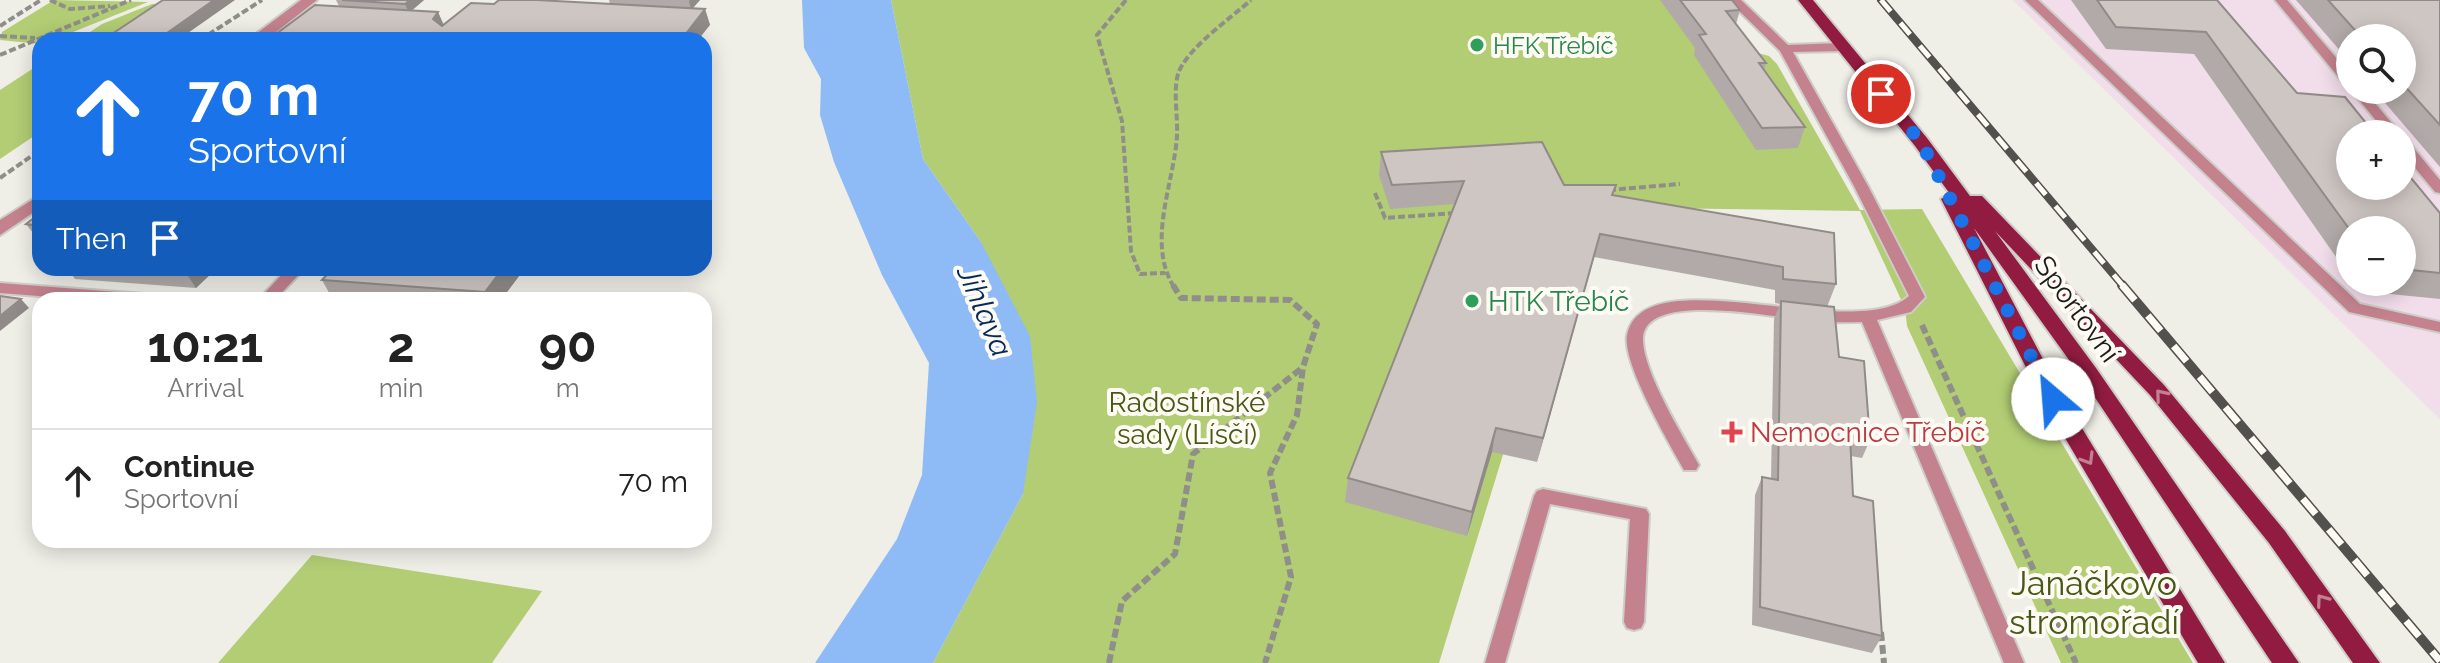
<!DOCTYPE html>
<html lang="en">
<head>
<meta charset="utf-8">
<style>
	body { margin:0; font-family:Raleway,sans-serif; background:#f2f2f2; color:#222; height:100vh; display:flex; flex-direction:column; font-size:30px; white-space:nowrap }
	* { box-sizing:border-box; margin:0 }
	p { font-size:26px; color:#767676 }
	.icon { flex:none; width:44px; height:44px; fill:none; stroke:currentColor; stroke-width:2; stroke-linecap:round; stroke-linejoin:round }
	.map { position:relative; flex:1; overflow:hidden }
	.side { position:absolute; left:32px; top:292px; width:680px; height:256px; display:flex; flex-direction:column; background:#fff; border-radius:24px; box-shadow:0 4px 20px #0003 }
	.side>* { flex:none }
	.top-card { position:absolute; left:32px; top:32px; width:680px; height:244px; border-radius:24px; box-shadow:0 4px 20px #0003; background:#1a73e8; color:#fff; overflow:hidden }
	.controls { position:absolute; left:2336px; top:24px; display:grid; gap:16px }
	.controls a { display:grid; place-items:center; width:80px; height:80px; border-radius:50%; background:#fff; box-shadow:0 4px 20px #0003; font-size:40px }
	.pin { position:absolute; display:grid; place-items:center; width:68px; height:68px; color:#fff; margin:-34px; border:4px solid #fff; border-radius:50%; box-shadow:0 2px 8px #0007 }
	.me { position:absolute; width:88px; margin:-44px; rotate:333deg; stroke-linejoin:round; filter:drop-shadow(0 0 6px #0008) }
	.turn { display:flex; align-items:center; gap:28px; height:168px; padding:0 24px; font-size:36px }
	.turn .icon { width:104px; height:104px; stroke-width:2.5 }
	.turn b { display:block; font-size:56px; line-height:68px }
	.then { display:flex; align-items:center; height:76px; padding:0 24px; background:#0003; gap:16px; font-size:30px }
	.eta { display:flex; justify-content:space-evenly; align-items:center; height:136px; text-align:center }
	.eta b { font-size:48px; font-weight:700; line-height:56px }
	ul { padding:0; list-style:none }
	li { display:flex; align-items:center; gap:24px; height:104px; padding:0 24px; border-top:2px solid #e0e0e0 }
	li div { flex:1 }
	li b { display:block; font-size:30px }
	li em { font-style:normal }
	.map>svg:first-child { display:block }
</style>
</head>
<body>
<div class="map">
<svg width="2440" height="663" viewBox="0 0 2440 663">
	<rect width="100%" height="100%" fill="#efeee7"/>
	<!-- industrial -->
	<path fill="#f2ddeb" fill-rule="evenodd" d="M2013,0h427v419zM2350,38h52v52h-52zM2350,134h52v52h-52zM2350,230h52v52h-52z"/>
	<!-- green -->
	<path fill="#b2cd74" d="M54,0l94,2 -95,38h-13v4l-40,-4 2,-8z
		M224,0l-49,40h-97l24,-16 50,-20z
		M891,0h820l43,52 15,4 8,8 83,146 62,-1 271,454h-132l-154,-337 -2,-18 -45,-97 -281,-4 -140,456h-506l90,-169 -42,-252 -58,-83z
		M40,64v68l-40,27v-69z
		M312,555l230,36 -50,72h-274z"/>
	<!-- water -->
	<path fill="#8ebbf5" d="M802,0h89l32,159 58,83 49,94 7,66 -14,92 -90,169h-118l82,-124 25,-64 7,-112 -47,-88 -48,-113 -14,-47 1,-36 -17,-31z"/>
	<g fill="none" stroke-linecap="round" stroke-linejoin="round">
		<!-- service casing -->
		<g stroke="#cdccc6" stroke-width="4">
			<path id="service" d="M1728,0h13l47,45 54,-2 6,4 -6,4 -49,1 75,134 57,111 -14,15 -34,8 147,343h-20l-142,-341c-16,0 -32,1 -49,-1 -31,-2 -166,-32 -170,16 -2,32 40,99 56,128l-3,5h-12c-15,-27 -62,-107 -57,-135 16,-80 228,10 282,-39l-55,-110 -74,-135z
				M2025,0h13l322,304 80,18v10l-91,-20z
				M2275,0h12l63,74v12l-5,-1z
				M2351,90h13l37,44h-14z
				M2402,139l5,1 33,40v13l-5,-1 -33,-40z
				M288,268h17l-30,32h-17z
				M0,283l157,12 8,5h-74l-91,-7z
				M1543,489l103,20 3,5 -5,108 -3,6 -7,2 -7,-2 -3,-6 6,-103 -80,-15 -45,159h-20l49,-167 3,-5z"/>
		</g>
		<!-- tertiary casing -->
		<g stroke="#cdccc6" stroke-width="4">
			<path id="tertiary" d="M301,0h16l-51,40h-18z
				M40,195v13l-40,27v-15z"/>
		</g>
		<!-- primary casing -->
		<g stroke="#cdccc6" stroke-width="4">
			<path id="primary" d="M1798,0h15l114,138 43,58h12l182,189 121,146 95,132h-27l-84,-120 -119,-148 -155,-164 101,137 203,295h-27l-190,-285 -108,-150 89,169 162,266h-27l-156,-264 -101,-200 9,-5 -35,-48z"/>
		</g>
		<!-- path-far1 -->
		<path stroke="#8f8e89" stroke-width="4" stroke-dasharray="7 3" stroke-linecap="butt" d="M50,0l20,9 40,-3
			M1126,0l-29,35 25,86 9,130 9,23 25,-1
			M0,26l41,-26
			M0,36l35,2
			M200,40l62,-40
			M0,55l131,-55
			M0,178l40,-28
			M1609,190l71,-6
			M1375,193l10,25 71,-5
			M1174,287c-28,-44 0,-104 3,-151 1,-19 -4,-44 1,-62 8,-25 53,-56 73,-74"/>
		<!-- path -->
		<path stroke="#8f8e89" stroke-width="6" stroke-dasharray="9 4" stroke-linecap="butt" d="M1173,285l8,13 109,2 27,24 -14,43 -6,48 -27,58 21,104 -26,86
			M1922,325l154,338
			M1881,632l3,31
			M1109,663l13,-62 53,-47 18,-100 109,-86"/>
		<!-- service -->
		<use href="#service" fill="#c3828e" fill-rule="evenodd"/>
		<!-- tertiary -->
		<use href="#tertiary" fill="#c3828e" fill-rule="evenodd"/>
		<!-- primary -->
		<use href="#primary" fill="#921b41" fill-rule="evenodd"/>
		<!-- rail-far1 casing -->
		<g stroke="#52514e" stroke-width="8">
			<path id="rail-far1" d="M1881,0l243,287"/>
		</g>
		<!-- rail casing -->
		<g stroke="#52514e" stroke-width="10">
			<path id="rail" d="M2122,285l318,376"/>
		</g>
		<!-- rail-far1 -->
		<use href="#rail-far1" stroke="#fdfbf4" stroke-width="5" stroke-dasharray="15" stroke-linecap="butt"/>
		<!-- rail -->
		<use href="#rail" stroke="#fdfbf4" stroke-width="7" stroke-dasharray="20" stroke-linecap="butt"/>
	</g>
	<!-- wall -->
	<path fill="#b1aaa8" d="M336,0h88l-13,11 27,1 6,13 50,-21h116l-1,-4h91l-7,8 12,1 5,16 -442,15 71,-34z
		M1660,0h72l8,10 -4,14 30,39 -2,8 41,56 -7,21 -42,2 -62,-95 1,-7z
		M2071,0h146l80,93 143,120v86l-80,-8 -6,-9h48v-52h-52v47l-156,-223 -88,-5z
		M2296,0h144v167l-66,-77h28v-52h-52v24z
		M1381,152l183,33h52l-3,10 223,89 -9,23 12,50 31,83 -8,18 -11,-2 2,40 29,140 -10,17 -120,-28 3,-130 7,-18 9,2 3,-160 6,-15 -5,-1v-13l-181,-33 -57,205 -45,-10 -25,84 -122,-34 3,-24 106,-274 -64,5 -11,-34z
		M40,213v29l-14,-18z
		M67,268h183l-3,3 -31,-2 -20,19 -121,-9z
		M324,268h201l-24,32h-143l-26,-2 -10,-18 6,-6z"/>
	<!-- shaded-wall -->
	<path fill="#908b88" d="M214,0h21l-57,40h-21z
		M410,0h14l-15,13 -4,-9z
		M690,0h10l-9,10 -2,-9z
		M705,9l5,16 -12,15h-17z
		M438,12l7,17 -12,-10z
		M1600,234l-6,23 -57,205 6,-24z
		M186,268h29l1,1 -20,19 -12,-18z
		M503,268h22l-24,32h-12l-4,-8z
		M21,299l8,9 -29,23v-15z
		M1496,428l-4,24 -25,84 5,-24z"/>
	<!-- building -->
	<path fill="#cec6c3" stroke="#908b88" stroke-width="2" d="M163,0h51l-57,40h-54z
		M342,0h68l-5,4z
		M499,0h38l168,9 -24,31h-413l47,-35 123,7 -5,7 9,7 29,-23 23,1z
		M1680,0h52l8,10 -14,1 40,52h-7l46,64 -43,1 -63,-93 7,-1z
		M2097,0h120l80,93 48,4 30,37h-25v52h52v-19l38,46v60l-38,-4v-39h-52l-144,-198 -90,-5z
		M2328,0h112v125l-38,-42v-45h-40z
		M1542,142l22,43h52l-4,10 222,38 2,51 -53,-5v-12l-183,-33 -57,204 -47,-10 -24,84 -124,-34 116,-297 -72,4 -11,-33z
		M40,213v13l-14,-2z
		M156,268h30l-2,2z
		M333,268h170l-18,24 -163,-12z
		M0,296l21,3 -21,17z
		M1781,301l53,6 5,50 25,4 6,79 -20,-4 3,60 20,5 9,135 -122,-29 2,-130 16,3z"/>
	<!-- one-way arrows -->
	<defs><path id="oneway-chevron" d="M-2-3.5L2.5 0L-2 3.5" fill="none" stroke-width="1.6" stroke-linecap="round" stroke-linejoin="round" transform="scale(2)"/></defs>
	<g stroke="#c28092">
		<use href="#oneway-chevron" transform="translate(2161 395) rotate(-130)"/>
		<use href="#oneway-chevron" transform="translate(2088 459) rotate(59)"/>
		<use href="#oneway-chevron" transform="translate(2322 600) rotate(-126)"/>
	</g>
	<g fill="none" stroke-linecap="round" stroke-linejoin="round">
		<!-- route -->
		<path stroke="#1a73e8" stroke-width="14" stroke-dasharray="0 25.2" d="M1881,94l40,48 132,257"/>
	</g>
	<!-- markers -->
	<g fill="#2e9e5b" stroke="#fdfbf4" stroke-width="3">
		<circle cx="1477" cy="45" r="8"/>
		<circle cx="1472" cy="301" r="8"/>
	</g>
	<path fill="#e0444e" stroke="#fdfbf4" stroke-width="3" d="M1728 420h8v8h8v8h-8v8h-8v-8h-8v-8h8z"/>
	<g text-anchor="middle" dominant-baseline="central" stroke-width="8" stroke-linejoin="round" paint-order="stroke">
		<!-- far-leisure labels -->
		<g font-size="24" fill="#27864d" stroke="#fdfbf4" text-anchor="start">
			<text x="1493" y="45">HFK Třebíč</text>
		</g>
		<!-- leisure labels -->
		<g font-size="28" fill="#27864d" stroke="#fdfbf4" text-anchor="start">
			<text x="1488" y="301">HTK Třebíč</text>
		</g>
		<!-- street labels -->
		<g font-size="28" fill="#1c1b19" stroke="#fdfbf4">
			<text transform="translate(2077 309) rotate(54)">Sportovní</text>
		</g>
		<!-- park labels -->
		<g font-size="28" fill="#475817" stroke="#fdfbf4">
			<text x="1187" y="402">Radostínské<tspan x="1187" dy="32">sady (Lísčí)</tspan></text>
		</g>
		<!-- health labels -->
		<g font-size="28" fill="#be3a42" stroke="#fdfbf4" text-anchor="start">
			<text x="1750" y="432">Nemocnice Třebíč</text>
		</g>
		<!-- water labels -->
		<g font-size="30" font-style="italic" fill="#042b58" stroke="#fdfbf4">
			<text transform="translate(985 311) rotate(67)">Jihlava</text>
		</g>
		<!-- near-park labels -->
		<g font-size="34" fill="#475817" stroke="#fdfbf4">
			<text x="2094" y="583">Janáčkovo<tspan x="2094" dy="39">stromořadí</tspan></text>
		</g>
	</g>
</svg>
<div class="controls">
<a><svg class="icon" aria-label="search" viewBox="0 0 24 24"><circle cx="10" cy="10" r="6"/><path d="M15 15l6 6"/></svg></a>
<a>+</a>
<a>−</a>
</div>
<div class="pin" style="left:1881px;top:94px;background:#d93025"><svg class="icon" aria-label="arrive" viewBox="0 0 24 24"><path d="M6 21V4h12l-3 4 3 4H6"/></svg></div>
<svg class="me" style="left:2053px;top:399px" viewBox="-20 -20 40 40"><circle r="19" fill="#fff"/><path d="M0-13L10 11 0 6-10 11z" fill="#1a73e8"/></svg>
<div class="top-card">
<div class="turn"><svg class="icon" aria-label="ahead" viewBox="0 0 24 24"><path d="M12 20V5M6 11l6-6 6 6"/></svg><div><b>70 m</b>Sportovní</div></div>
<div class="then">Then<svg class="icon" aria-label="arrive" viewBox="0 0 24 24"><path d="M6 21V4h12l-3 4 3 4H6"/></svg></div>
</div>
<section class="side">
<div class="eta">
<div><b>10:21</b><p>Arrival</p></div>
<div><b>2</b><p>min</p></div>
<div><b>90</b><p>m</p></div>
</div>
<ul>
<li><svg class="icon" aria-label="ahead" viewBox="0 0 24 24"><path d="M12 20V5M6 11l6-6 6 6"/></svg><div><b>Continue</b><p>Sportovní</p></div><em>70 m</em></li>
</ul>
</section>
</div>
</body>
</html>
